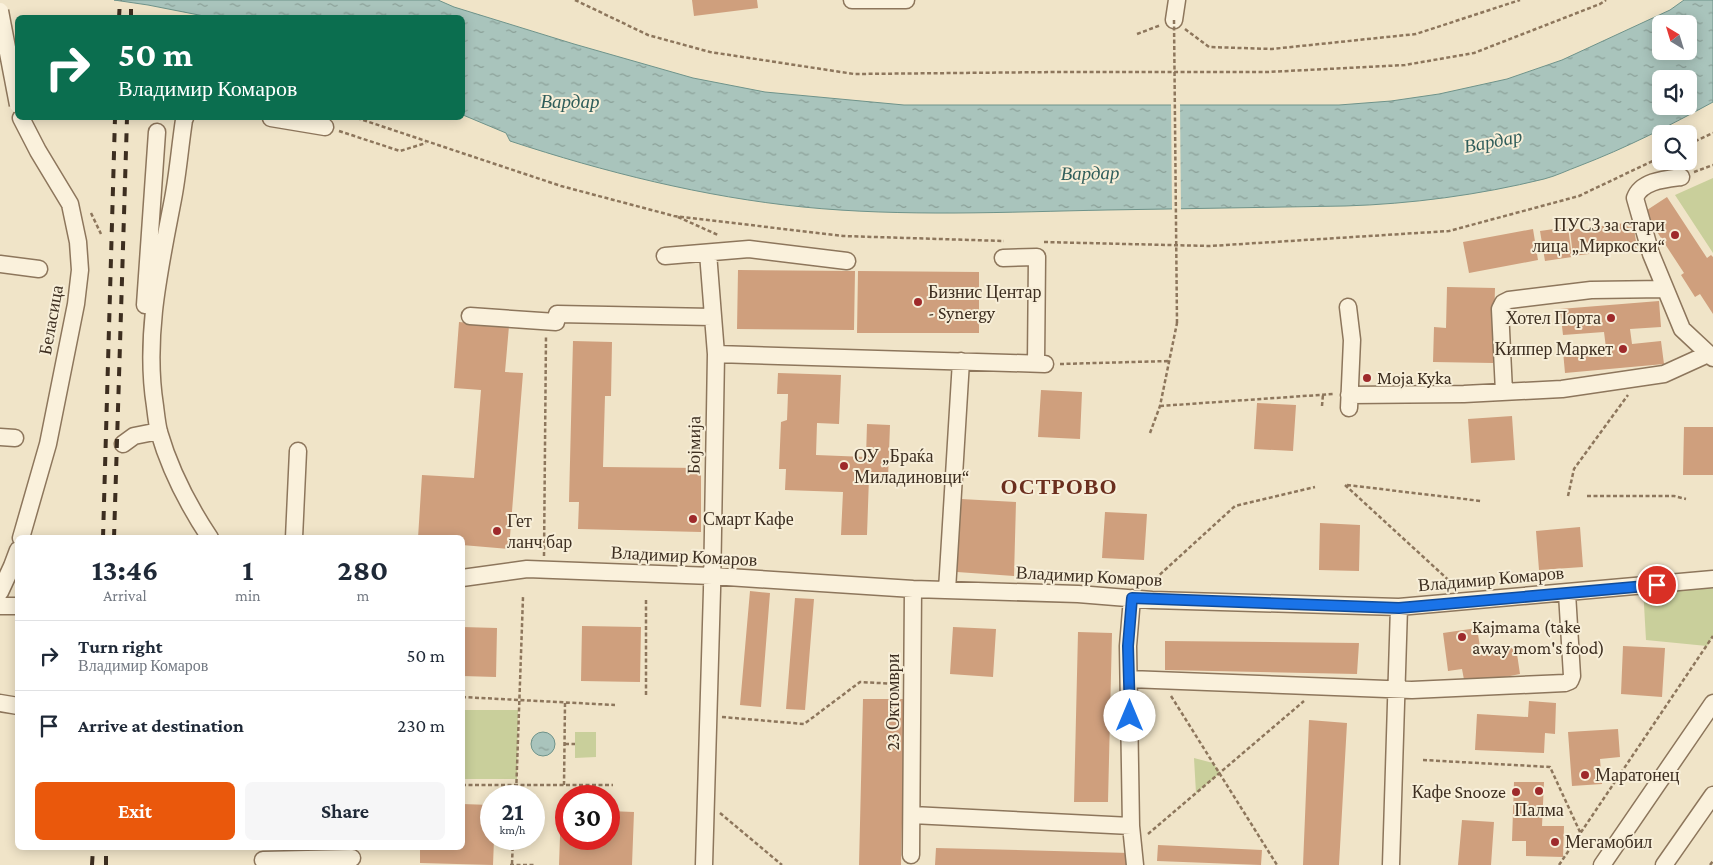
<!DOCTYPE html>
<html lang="en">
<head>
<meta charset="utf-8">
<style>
	body { margin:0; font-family:"Crimson Pro",serif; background:#f6f6f7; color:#1f2937; height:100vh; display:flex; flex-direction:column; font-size:19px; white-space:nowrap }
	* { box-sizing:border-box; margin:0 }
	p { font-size:16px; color:#747a83 }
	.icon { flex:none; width:28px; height:28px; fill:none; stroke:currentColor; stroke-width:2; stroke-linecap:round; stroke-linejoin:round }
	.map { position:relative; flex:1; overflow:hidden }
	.details { position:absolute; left:15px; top:535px; width:450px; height:315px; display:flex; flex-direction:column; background:#fff; border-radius:8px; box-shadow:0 2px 12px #0003 }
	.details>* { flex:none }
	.banner { position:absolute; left:15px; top:15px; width:450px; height:105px; border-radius:8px; box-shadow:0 2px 12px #0003; background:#0b6e4f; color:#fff; overflow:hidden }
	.needle { width:32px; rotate:322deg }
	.buttons { position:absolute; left:1652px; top:15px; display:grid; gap:10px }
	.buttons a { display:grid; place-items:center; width:45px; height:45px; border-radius:8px; background:#fff; box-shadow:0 2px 12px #0003; font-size:25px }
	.speed { position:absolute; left:480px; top:785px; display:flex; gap:10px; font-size:25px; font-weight:700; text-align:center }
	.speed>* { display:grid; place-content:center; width:65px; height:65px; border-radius:50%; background:#fff; box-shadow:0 2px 12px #0003; line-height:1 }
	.speed small { font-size:12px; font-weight:400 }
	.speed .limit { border:8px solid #d22; background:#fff; color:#111 }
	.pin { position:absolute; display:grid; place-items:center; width:42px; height:42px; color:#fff; margin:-21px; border:2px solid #fff; border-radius:50%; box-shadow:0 1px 5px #0007 }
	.me { position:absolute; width:55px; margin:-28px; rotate:0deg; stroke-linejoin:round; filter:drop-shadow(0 0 4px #0008) }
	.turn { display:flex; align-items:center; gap:18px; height:105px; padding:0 20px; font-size:22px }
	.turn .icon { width:65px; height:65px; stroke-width:2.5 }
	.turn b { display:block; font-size:35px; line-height:42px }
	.eta { display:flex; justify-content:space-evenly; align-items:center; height:85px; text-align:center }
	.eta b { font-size:30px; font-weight:700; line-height:35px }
	.cta { display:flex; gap:10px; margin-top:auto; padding:10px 20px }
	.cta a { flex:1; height:58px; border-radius:8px; background:#ea580c; color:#fff; font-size:20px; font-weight:700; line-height:58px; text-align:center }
	.cta a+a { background:#f6f6f7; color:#1f2937 }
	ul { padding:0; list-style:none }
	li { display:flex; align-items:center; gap:15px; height:70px; padding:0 20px; border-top:1px solid #e0e1e3 }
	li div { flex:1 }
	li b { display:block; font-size:19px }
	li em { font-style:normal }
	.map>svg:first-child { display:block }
</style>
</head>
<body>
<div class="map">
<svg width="1713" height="865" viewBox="0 0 1713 865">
	<defs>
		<pattern id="water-ripples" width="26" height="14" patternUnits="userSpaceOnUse" patternTransform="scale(1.25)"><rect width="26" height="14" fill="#a9c4bc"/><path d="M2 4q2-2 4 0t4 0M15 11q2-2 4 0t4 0" fill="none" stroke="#8ba098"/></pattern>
	</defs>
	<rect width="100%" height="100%" fill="#f0e4c8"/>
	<!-- green -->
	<path fill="#c9cf9b" d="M1713,178v75l-38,-58z
		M1713,579v57l-6,10 -61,-6 -3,-53z
		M463,710h55l-1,69h-54z
		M575,732h21v25l-21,1z
		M1194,758l19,5 7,10 -24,20z"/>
	<!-- water -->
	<path fill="url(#water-ripples)" stroke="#6f938a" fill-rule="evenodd" d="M114,0h324l16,7 120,37 119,34 72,14 139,13h435l52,-4 48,-7 68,-15 55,-19 108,-50 14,-10h29v102c-44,24 -87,46 -134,64 -11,4 -23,10 -35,13 -65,16 -133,25 -199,27 -79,1 -159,3 -238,4 -101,2 -203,7 -304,-3 -99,-10 -199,-35 -293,-66l-4,-8 -43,-18 -1,-97 -253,-1 -61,-12zM1661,24h28v27h-28zM1661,79h28v27h-28z
		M531 744a12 12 0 1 1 24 0a12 12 0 1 1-24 0Z"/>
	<!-- pier -->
	<path fill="#f0e4c8" d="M1171,102h9l1,109 -9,1z"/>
	<!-- building -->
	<path fill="#cf9f7d" d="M692,0h65l1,8 -64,8z
		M1667,197l40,61 4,-3 2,2v57l-13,-20 -5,3 -14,-22 3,-2 -40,-61z
		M1633,222l4,26 -64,8 -3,-26z
		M1568,227l4,30 -27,4 -5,-30z
		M1533,229l5,31 -69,13 -6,-31z
		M738,270l117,1 -1,59 -117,-1z
		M858,271l121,1v61h-122z
		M1447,287l48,1 -2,75 -60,-1 1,-35 12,1z
		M1659,301l2,26 -31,2 2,15 29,-3 3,23 -99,9 -2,-22 43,-3 -2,-16 -41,3 -3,-26z
		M459,322l50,4 -4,46 18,1 -14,176 -47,-4v-7h-44l4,-63 52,3 7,-88 -27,-2z
		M573,341l39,1 -1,54h-6l-2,71 98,1v64l-123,-3 1,-27h-10z
		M778,373l63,2 -2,49 -22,-1 -1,32 50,2 1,-33 23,1 -2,53 -19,-1 -2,58h-26l2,-43 -58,-2 1,-21h-7l2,-47 6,-2 1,-26h-11z
		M1041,390l41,2 -2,47 -42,-2z
		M1257,403l39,2 -3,46 -39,-2z
		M1512,416l3,44 -44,3 -3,-44z
		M1684,427h29v48h-30z
		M961,499l55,3 -2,74 -57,-4z
		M1105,512l42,2 -3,46 -42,-2z
		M1320,523l40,2 -1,46 -40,-1z
		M1580,527l3,40 -44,3 -3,-39z
		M750,591l20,2 -9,114 -21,-2z
		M795,598l19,1 -9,111 -19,-1z
		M582,626l59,1 -1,55 -59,-1z
		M462,627l35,1 -1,49 -34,-1z
		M953,627l43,2 -3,48 -43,-3z
		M1477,628l4,25 35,-6 4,27 -55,11 -3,-16 -14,2 -5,-38z
		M1078,632l34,1 -4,169h-34z
		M1165,641l194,2 -2,31 -192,-4z
		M1623,646l42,2 -3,49 -41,-3z
		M863,699h42l-4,166h-42z
		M1529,701l27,2 -1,31 -10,-1 -1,20 -69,-3 2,-36 51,3z
		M1309,720l38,3 -8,142h-36z
		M1618,729l2,28 -20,2 2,25 -30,2 -4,-54z
		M1514,782h30l-2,44h22l-1,31 -37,-1v-15h-14z
		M462,804l29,1v34h3l-1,26 -73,-2v-15h42z
		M561,809h5v30h43v-28l25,1 -2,53h-73z
		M1462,820l32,2 -3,43h-33z
		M1158,845l104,5 -1,15 -104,-4z
		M936,848l194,5v12h-195z"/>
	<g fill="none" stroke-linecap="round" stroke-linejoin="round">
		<!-- minor casing -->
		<g stroke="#8d765c" stroke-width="19">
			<path id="minor" d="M852,0h54
				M1174,20l3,-20
				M21,118l17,33 32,53 8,38 2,28 -4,34 -28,140 -27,94
				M185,118l-1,2c-4,26 -6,53 -11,79 -13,68 -29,138 -18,207 1,8 2,18 4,26 11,38 29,73 51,106
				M271,118l54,9
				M1681,177c-16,2 -40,4 -46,21l16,56 31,75 31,29
				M665,256l84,-7 98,12
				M1003,258l34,-1 -1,106
				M0,264l39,5
				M145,305l12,-173
				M1348,307l4,33 -3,68
				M470,316l86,6 1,-8 155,3
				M716,354l329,10
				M1504,392l-4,-83 3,-6 6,-3 82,-10 74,-1
				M1349,395l115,-1 98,-5 102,-15 44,-20
				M0,437l15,1
				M123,444l11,-8 25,-5
				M294,538l4,-87
				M462,578l65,-9 185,7 201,13 165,5 74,6 247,7 314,-28
				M947,590l14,-229
				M0,592l12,-26 6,-16
				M1132,598l-4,48 3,180 4,39
				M0,606h18
				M1129,679l283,11 153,-7 5,-2 2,-5 -5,-83
				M0,703l18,3
				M912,815l219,11
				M911,855l2,-266
				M263,860l89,-2
				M704,865l8,-275 4,-236 -8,-101
				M1391,865l8,-258
				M1602,865l111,-162
				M1664,865l49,-70"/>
		</g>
		<!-- path -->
		<path stroke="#8d765c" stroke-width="2.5" stroke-dasharray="4 2.5" stroke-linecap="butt" d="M575,0l73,35 62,17 144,22 206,-2h208l137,-7 69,-12 126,-49 6,-4
			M1185,29l24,18 63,2 144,-15 104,-34
			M1137,34l24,-9
			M39,118h17
			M357,118l204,68 113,30 169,20 161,5
			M339,131l61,20 26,-8
			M1689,144l24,-11
			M1694,172l19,-7
			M91,213l10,21
			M678,217l40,18
			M1044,242l166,4 239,-15 130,-35 82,-39
			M1060,364l109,-3
			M1160,406l173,-12
			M1322,406l1,-12
			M1150,433l10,-27 17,-83
			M1345,485l110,101
			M1347,485l134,16
			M1568,496l6,-27 54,-74
			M1587,496h87l12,3
			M544,556l2,-220
			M1155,579l80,-73 80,-19
			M646,695v-97
			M1171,696l106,169
			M462,697l153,8
			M722,717l82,7 56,-42 38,2
			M565,744h10
			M1423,760l127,7 30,65
			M462,785h151
			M564,785l1,-82
			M516,796l7,-199
			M720,813l62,52
			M1148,834l156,-133
			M512,864l1,-25
			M510,865h26
			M1559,865l154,-229
			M1710,865l3,-4"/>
		<!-- minor -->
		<use href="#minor" stroke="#faf1dc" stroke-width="16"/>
		<!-- rail -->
		<path stroke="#3d2e20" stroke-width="4" stroke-dasharray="9 9" stroke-linecap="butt" d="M119,18l1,-18
			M131,18v-18
			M103,538l12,-420
			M114,538l13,-420
			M92,865l1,-17
			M106,865v-17"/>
		<!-- minor-bridge casing -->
		<g stroke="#8d765c" stroke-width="19" stroke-linecap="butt">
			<path id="minor-bridge" d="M0,11l18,94"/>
		</g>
		<!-- path-bridge -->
		<path stroke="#8d765c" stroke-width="2.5" stroke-dasharray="4 2.5" stroke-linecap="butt" d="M1174,20l3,303"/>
		<!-- minor-bridge -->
		<use href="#minor-bridge" stroke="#faf1dc" stroke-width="16"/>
	</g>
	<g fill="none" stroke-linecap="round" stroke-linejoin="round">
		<!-- route casing -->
		<g stroke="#114b97" stroke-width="12">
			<path id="route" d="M1130,716l-2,-70 4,-48 267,10 258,-23"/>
		</g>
		<!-- route -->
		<use href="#route" stroke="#1a73e8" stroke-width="9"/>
	</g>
	<!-- markers -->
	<g fill="#9e2a2b" stroke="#f7eed8" stroke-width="2">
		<circle cx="1675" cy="235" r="5"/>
		<circle cx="918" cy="302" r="5"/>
		<circle cx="1611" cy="318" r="5"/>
		<circle cx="1623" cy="349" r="5"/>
		<circle cx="1367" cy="378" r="5"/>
		<circle cx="844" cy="466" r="5"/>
		<circle cx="693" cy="519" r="5"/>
		<circle cx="497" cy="531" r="5"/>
		<circle cx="1462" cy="637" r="5"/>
		<circle cx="1585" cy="775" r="5"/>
		<circle cx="1539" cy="791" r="5"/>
		<circle cx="1516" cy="792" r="5"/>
		<circle cx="1555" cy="842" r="5"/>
	</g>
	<g text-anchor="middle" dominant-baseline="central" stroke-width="4" stroke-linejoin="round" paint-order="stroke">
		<!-- poi labels -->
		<g font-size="18" fill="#3d2e20" stroke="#f7eed8" text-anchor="start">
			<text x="1665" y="225" text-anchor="end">ПУСЗ за стари<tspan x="1665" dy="21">лица „Миркоски“</tspan></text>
			<text x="928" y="292">Бизнис Центар<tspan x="928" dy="21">- Synergy</tspan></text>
			<text x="1601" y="318" text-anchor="end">Хотел Порта</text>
			<text x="1613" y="349" text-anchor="end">Киппер Маркет</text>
			<text x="1377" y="378">Moja Kyka</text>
			<text x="854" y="456">ОУ „Браќа<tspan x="854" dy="21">Миладиновци“</tspan></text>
			<text x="703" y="519">Смарт Кафе</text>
			<text x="507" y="521">Гет<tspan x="507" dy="21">ланч бар</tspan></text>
			<text x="1472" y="627">Kajmama (take<tspan x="1472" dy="21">away mom's food)</tspan></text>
			<text x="1595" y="775">Маратонец</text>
			<text x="1506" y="792" text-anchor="end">Кафе Snooze</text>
			<text x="1539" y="810" text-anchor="middle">Палма</text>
			<text x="1565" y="842">Мегамобил</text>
		</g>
		<!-- street labels -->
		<g font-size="18" fill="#3d2e20" stroke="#f7eed8">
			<text transform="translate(51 320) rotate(-80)">Беласица</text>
			<text transform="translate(694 445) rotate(-89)">Бојмија</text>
			<text transform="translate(684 556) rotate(3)">Владимир Комаров</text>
			<text transform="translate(1089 576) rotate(3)">Владимир Комаров</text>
			<text transform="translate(1491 579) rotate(-5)">Владимир Комаров</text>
			<text transform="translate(893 702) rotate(-90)">23 Октомври</text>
		</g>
		<!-- water labels -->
		<g font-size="19" font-style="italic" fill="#2f5d5a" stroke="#f7eed8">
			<text x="570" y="101">Вардар</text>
			<text transform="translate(1493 141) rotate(-11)">Вардар</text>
			<text transform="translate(1090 173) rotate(-1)">Вардар</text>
		</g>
		<!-- district labels -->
		<g font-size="22" font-weight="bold" letter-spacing="1" fill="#6b2e1e" stroke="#f7eed8">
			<text x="1059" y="486">ОСТРОВО</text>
		</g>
	</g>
</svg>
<div class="buttons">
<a><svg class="needle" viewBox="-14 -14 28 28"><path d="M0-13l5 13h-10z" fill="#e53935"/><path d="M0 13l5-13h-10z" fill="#747a83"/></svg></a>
<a><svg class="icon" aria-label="sound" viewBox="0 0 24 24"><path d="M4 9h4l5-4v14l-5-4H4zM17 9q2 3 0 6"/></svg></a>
<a><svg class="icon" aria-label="search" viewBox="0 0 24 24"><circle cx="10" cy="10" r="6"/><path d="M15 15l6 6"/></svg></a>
</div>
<div class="speed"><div>21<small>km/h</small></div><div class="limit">30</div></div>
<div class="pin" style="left:1657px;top:585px;background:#d93025"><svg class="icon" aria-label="arrive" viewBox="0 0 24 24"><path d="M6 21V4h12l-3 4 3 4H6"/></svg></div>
<svg class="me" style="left:1130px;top:716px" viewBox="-20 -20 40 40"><circle r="19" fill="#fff"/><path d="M0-13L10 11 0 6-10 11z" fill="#1a73e8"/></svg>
<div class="banner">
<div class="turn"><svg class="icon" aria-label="right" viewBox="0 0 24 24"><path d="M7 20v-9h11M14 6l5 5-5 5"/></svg><div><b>50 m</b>Владимир Комаров</div></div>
</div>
<section class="details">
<div class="eta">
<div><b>13:46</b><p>Arrival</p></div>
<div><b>1</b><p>min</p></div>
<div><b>280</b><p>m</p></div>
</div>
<ul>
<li><svg class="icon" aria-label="right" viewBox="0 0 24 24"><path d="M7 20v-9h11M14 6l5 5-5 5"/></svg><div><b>Turn right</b><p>Владимир Комаров</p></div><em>50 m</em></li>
<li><svg class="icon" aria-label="arrive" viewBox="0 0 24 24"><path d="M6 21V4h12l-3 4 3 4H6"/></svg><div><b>Arrive at destination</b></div><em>230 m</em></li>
</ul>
<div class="cta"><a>Exit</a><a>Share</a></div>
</section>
</div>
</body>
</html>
